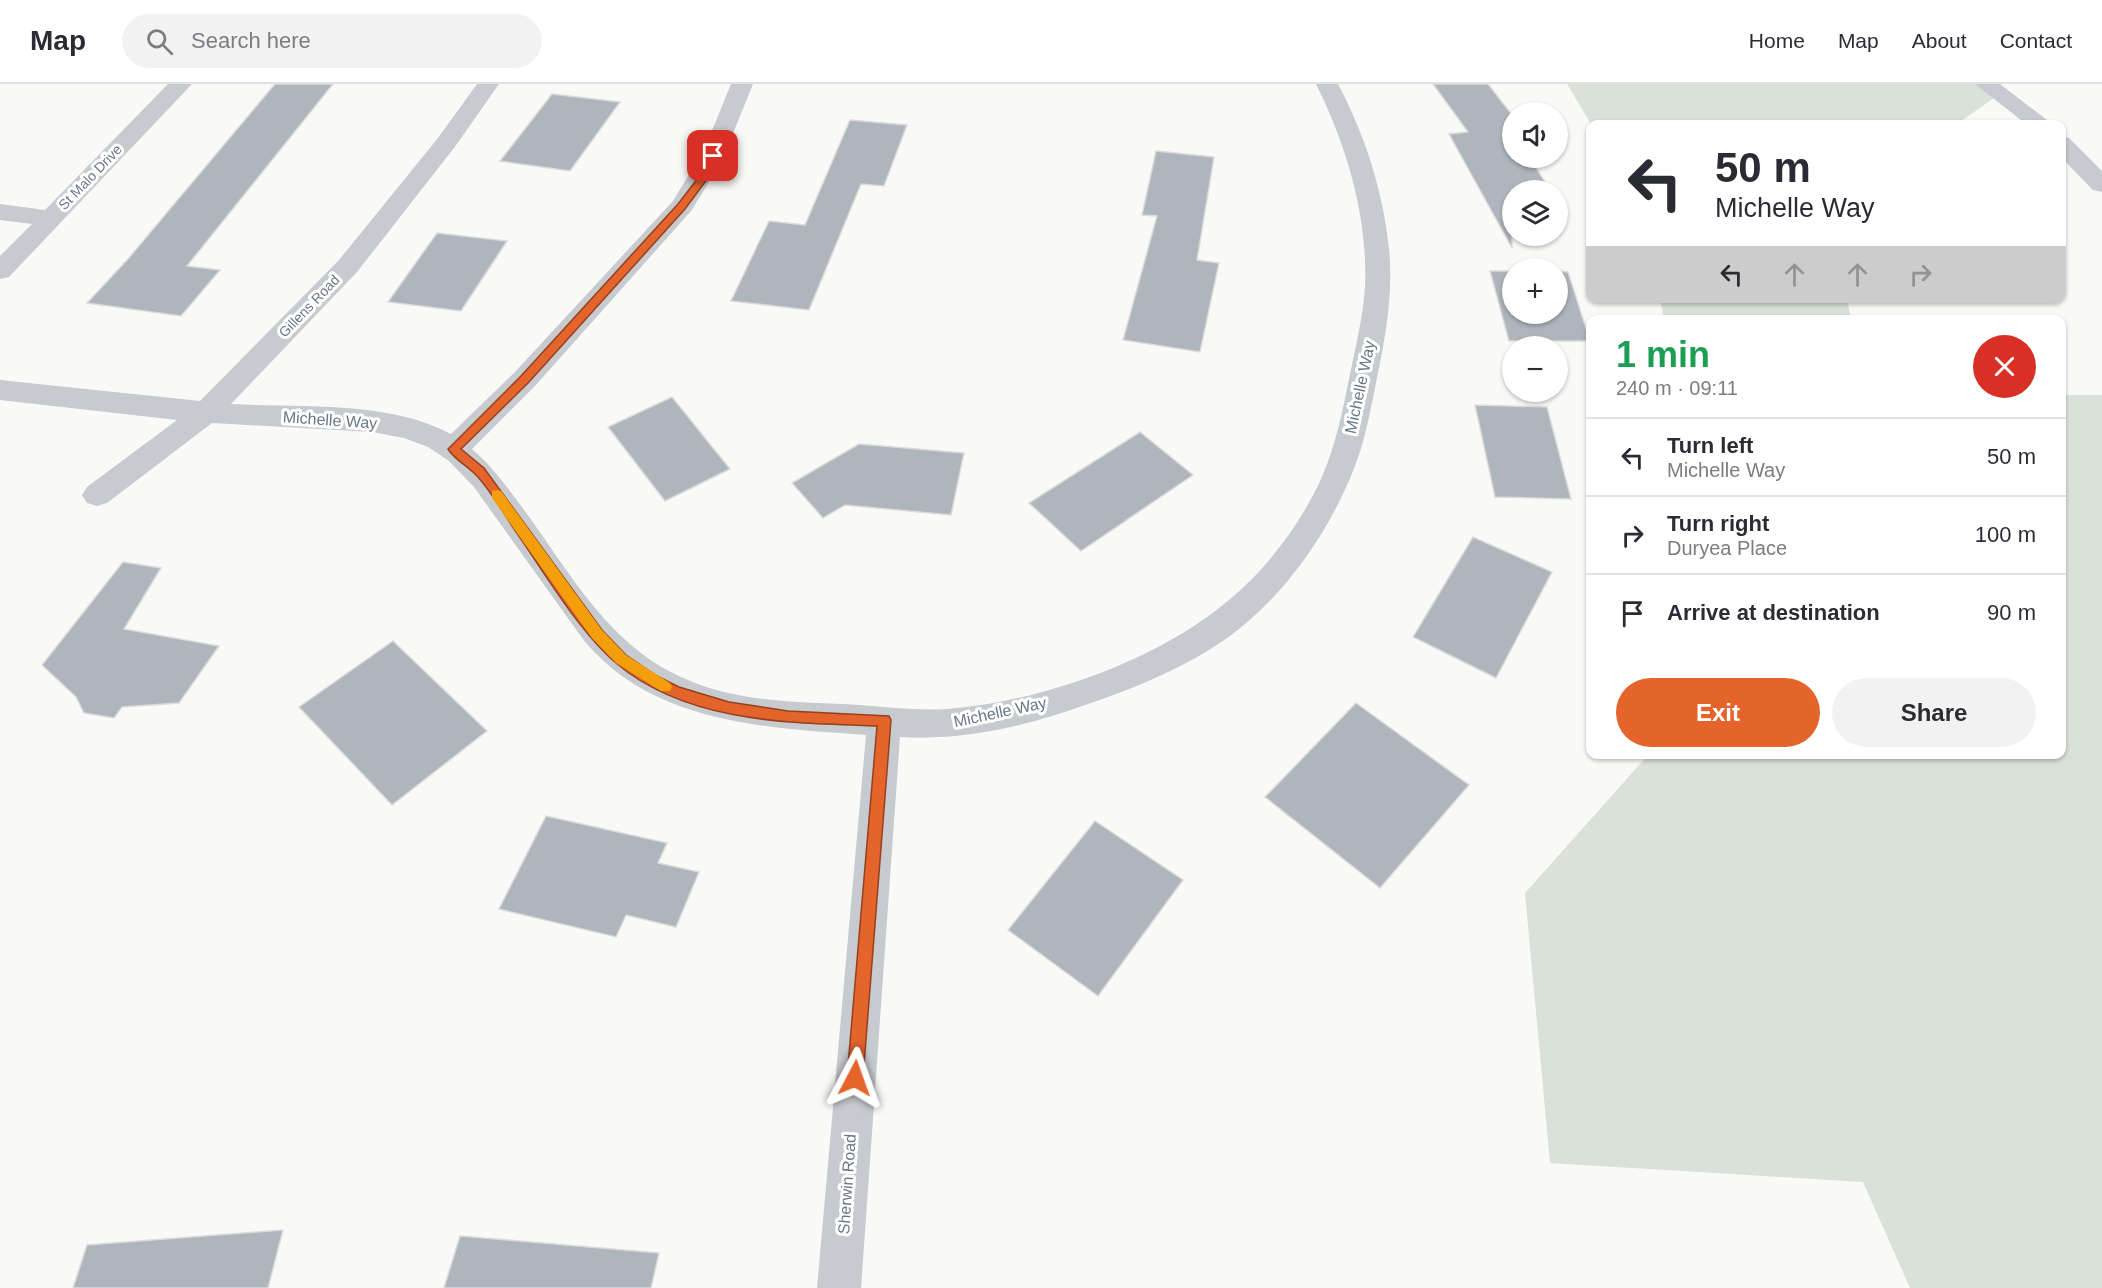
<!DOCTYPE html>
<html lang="en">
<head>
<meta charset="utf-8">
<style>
	body { margin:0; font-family:Arial,sans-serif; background:#f2f2f3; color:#2b2b33; height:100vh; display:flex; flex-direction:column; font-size:22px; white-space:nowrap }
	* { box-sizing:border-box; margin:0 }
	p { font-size:20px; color:#7c7c81 }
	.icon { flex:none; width:33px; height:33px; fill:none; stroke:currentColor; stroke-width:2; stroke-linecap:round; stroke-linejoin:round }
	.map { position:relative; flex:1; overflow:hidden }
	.sheet { position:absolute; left:1586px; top:231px; width:480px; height:444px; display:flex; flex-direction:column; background:#fff; border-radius:12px; box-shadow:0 2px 4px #0004 }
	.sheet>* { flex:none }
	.hud { position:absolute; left:1586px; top:36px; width:480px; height:183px; border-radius:12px; box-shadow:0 2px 4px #0004; background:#fff; color:#2b2b33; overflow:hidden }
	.tools { position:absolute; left:1502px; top:18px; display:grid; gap:12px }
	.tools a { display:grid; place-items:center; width:66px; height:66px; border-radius:50%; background:#fff; box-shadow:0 2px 4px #0004; font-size:30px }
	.pin { position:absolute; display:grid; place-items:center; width:51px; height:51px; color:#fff; margin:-26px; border-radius:12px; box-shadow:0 3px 9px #0006 }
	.me { position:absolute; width:66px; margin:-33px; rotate:4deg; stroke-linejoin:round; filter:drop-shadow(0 0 4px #0008) }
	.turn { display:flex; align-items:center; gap:21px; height:126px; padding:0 30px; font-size:27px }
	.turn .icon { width:78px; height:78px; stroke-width:2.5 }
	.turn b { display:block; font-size:42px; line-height:51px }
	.lanes { display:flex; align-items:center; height:57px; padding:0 30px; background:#0003; justify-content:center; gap:30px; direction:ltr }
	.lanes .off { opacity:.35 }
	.round { display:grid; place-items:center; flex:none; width:63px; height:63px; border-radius:32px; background:#f2f2f3 }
	.summary { display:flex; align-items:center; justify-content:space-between; height:102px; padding:0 30px }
	h1 { font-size:36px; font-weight:600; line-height:45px; color:#1e9e55 }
	.primary-button { display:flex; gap:12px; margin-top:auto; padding:12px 30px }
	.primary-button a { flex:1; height:69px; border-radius:36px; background:#e4642c; color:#fff; font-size:24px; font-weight:600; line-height:69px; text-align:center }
	.primary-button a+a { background:#f2f2f3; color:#2b2b33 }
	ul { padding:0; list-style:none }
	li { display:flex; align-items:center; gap:18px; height:78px; padding:0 30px; border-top:2px solid #e1e1e2 }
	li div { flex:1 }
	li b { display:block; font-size:22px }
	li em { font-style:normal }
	header { display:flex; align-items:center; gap:36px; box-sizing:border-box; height:84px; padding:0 30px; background:#fff; border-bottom:2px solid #e1e1e2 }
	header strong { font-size:28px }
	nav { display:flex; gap:33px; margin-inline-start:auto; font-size:21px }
	.search { width:420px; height:54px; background:#f2f2f3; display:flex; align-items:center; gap:15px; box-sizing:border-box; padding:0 21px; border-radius:33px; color:#7c7c81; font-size:22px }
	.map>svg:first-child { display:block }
</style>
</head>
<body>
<header>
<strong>Map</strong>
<div class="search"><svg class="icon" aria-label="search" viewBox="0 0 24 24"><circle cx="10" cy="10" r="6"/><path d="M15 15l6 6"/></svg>Search here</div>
<nav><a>Home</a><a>Map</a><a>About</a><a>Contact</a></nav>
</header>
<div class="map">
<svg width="2102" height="1204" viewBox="0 0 2102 1204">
	<rect width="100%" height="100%" fill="#f9f9f7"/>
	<!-- green -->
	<path fill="#dae1d8" d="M1567,0h417l17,9 -44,31h-366z
		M1660,215h187l4,20h-187z
		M2061,311h41v893h-192l-47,-106 -313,-19 -25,-270 123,-138 413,-1z"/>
	<!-- building -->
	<path fill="#aeb5bc" stroke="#dbdbd9" stroke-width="1.5" d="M275,0h58l-146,182 33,4 -39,46 -94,-13 41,-44z
		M1433,0h55l24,31v43h18l20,32h-38v58l-63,-114 19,-2z
		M552,10l68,8 -50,69 -70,-10z
		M850,36l57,5 -23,61 -23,-2 -52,126 -78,-9 38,-80 36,4z
		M1156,67l58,6 -17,103 22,3 -19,89 -77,-12 34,-124 -15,-1z
		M437,149l70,8 -46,70 -73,-9z
		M1490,187h22v43h45v-43l11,1 22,69h-81z
		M672,313l58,72 -65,32 -57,-74z
		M1475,321l72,2 24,92 -76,-2z
		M1140,348l53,43 -112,76 -52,-48z
		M859,360l105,9 -13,62 -106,-10 -22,13 -31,-35z
		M1473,453l79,35 -56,106 -83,-41z
		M123,478l38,6 -37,61 95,17 -40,57 -57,4 -8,11 -30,-5 -8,-16 -34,-32z
		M393,557l94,90 -95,74 -93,-98z
		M1356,619l113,82 -89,103 -115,-91z
		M546,732l121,27 -9,20 41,9 -23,55 -50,-12 -10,22 -117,-28z
		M1095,737l88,59 -85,116 -90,-66z
		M283,1146l-15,58h-195l14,-43z
		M460,1152l199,17 -8,35h-207z"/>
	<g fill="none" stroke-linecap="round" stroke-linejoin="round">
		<!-- minor -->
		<path fill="#c7cace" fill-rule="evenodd" d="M168,0h24l-183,193 -9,2v-23l32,-32 -32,-4v-16l45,6z
			M477,0h22l-45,64 -97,124 -126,132c70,4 157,-4 220,30l64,-62 158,-171 32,-53 26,-64h22l-32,79 -30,48 -156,175 -63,63c20,17 36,39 52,61 48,65 85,137 164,170 53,23 115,22 172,25 29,2 58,6 87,4 93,-7 210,-48 282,-109 38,-31 72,-77 92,-121 15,-34 22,-70 29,-105 6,-29 13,-57 15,-87 3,-70 -18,-141 -49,-203h22c27,51 45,107 51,165 4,40 -2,79 -10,119 -7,33 -12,67 -24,98 -21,55 -58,112 -102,151 -46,42 -107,67 -165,87 -61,22 -123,37 -188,33l-39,551h-44l49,-553c-99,-7 -211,-11 -281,-93l-111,-155 -25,-26 -21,-14 -24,-9 -32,-6 -160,-9 -105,80 -10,3 -10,-3 -5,-8 5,-8 90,-67 -177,-20v-20l200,21 139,-141 99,-122z"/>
		<!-- tertiary -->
		<path fill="#c7cace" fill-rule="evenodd" d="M1975,0h25l52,40h-26z
			M2061,52l8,2 33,33v21l-9,-2 -32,-33z"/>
	</g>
	<!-- route -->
	<path fill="#e4642c" stroke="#94411d" stroke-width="1.5" d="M710,70l8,2 -10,22 -23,31 -156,173 -68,67 23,19 118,162 24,25 31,21 22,11 50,15 59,9 101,5 2,4 -28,358 -2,6 -6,2 -6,-2 -2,-6 30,-352c-88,-3 -190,-3 -261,-63 -37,-31 -73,-93 -102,-134 -12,-18 -24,-40 -39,-55 -9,-9 -21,-15 -27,-25l73,-73 157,-172 20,-26z"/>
	<!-- slow -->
	<path fill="#f59e0b" d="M497,406l4,1 101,139 24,25 44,28 2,4 -2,4h-9l-45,-28 -24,-25 -100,-140v-7z"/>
	<g text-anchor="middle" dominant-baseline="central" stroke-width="6" stroke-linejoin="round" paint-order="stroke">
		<!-- far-street labels -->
		<g font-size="14" fill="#687788" stroke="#fff">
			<text transform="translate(90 93) rotate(-46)">St Malo Drive</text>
			<text transform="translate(309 222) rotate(-46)">Gillens Road</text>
		</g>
		<!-- street labels -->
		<g font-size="16" fill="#687788" stroke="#fff">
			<text transform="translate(1360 303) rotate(-78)">Michelle Way</text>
			<text transform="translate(330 336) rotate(4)">Michelle Way</text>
			<text transform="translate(1000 628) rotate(-12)">Michelle Way</text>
			<text transform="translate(847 1100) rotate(-86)">Sherwin Road</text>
		</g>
	</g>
</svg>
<div class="tools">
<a><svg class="icon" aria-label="sound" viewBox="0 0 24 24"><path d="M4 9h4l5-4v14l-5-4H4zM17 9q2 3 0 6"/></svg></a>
<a><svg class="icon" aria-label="layers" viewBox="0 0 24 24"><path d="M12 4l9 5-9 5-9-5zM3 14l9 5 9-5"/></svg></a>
<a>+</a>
<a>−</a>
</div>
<div class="pin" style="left:713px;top:72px;background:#d93025"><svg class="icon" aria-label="arrive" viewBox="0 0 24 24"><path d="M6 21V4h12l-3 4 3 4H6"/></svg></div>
<svg class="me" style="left:855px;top:994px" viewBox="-20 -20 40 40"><path d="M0-17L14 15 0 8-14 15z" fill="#e4642c" stroke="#fff" stroke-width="4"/></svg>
<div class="hud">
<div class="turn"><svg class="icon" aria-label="left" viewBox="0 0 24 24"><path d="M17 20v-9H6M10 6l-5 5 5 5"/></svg><div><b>50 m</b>Michelle Way</div></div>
<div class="lanes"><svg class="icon" aria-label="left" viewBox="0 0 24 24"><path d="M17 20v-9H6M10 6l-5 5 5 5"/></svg><svg class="icon off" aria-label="ahead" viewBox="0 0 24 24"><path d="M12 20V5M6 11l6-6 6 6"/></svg><svg class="icon off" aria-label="ahead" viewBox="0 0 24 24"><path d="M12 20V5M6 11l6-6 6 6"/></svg><svg class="icon off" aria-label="right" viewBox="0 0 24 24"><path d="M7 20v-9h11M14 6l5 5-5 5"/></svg></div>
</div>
<section class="sheet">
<div class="summary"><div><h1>1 min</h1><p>240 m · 09:11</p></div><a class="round" style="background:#d93025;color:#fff"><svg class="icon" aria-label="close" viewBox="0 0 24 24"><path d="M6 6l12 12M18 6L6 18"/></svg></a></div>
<ul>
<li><svg class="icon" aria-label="left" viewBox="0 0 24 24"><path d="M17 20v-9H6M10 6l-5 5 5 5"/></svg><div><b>Turn left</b><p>Michelle Way</p></div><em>50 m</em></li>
<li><svg class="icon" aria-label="right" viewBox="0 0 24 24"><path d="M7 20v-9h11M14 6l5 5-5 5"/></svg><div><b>Turn right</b><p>Duryea Place</p></div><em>100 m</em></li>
<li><svg class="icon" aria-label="arrive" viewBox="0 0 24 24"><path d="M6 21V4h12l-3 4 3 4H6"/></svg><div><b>Arrive at destination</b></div><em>90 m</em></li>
</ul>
<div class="primary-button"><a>Exit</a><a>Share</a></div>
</section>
</div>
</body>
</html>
